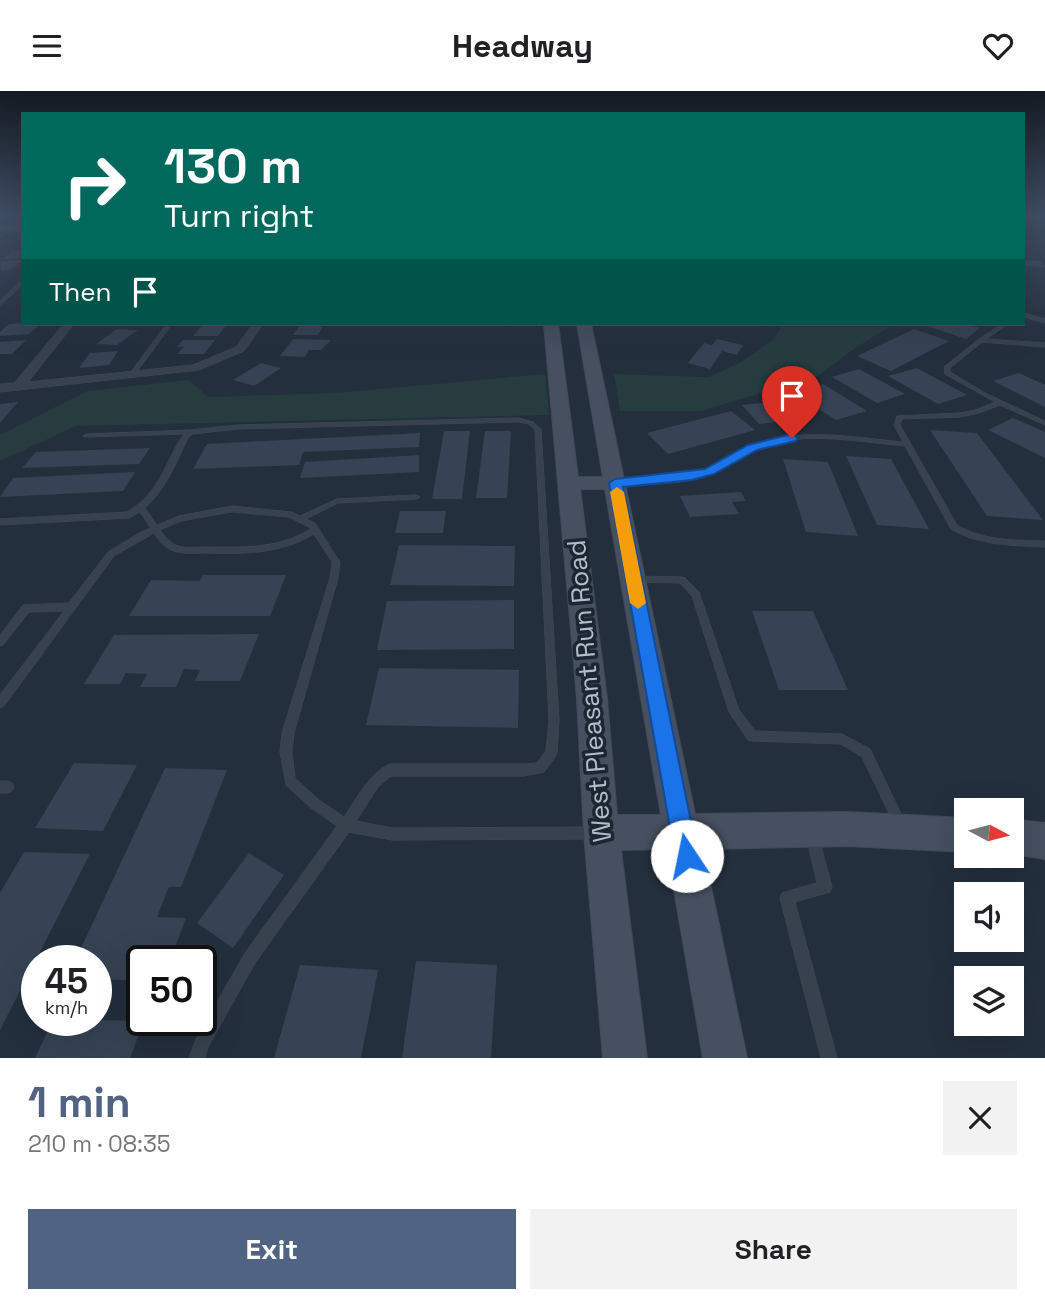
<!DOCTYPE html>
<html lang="en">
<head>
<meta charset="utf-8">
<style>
	body { margin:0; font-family:"Space Grotesk",sans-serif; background:#f2f2f2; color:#202124; height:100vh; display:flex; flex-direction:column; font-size:26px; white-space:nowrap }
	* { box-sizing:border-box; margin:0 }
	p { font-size:23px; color:#757577 }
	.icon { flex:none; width:38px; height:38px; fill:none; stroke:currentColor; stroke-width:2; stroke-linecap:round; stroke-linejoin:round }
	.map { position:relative; height:967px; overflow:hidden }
	.panel { display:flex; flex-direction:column; background:#fff; flex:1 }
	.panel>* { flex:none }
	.hud { position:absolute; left:21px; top:21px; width:1004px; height:214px; border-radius:0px; box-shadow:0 7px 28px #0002; background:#00695c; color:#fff; overflow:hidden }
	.needle { width:46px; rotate:97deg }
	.fabs { position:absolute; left:954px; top:707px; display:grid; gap:14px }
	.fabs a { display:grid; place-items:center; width:70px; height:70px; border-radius:0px; background:#fff; box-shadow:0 7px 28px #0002; font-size:35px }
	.speed { position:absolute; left:21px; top:854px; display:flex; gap:14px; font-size:35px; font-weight:700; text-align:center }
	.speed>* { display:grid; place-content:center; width:91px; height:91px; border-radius:50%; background:#fff; box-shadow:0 7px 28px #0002; line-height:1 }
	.speed small { font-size:18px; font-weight:400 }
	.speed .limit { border:4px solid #111; border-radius:10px; background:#fff; color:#111 }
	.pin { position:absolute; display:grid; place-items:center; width:60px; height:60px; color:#fff; margin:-72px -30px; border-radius:50% 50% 50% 0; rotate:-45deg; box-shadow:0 0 7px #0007 }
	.pin .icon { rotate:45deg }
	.me { position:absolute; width:77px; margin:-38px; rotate:349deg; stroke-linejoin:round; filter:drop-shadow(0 0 5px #0008) }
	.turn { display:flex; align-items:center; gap:24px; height:147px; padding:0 28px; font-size:32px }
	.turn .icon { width:91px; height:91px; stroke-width:2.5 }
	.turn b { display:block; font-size:49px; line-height:60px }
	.then { display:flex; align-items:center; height:66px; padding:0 28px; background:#0003; gap:14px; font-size:26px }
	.round { display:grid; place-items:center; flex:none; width:74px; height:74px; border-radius:0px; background:#f2f2f2 }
	.summary { display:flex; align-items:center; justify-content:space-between; height:119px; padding:0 28px }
	h1 { font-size:42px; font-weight:700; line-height:52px; color:#506383 }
	.primary-button { display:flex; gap:14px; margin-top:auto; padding:14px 28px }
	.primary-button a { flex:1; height:80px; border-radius:0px; background:#506383; color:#fff; font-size:28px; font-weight:700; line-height:80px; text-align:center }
	.primary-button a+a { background:#f2f2f2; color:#202124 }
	header { display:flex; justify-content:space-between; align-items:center; height:91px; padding:0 28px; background:#fff; font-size:32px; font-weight:700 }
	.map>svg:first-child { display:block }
</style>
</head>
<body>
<header><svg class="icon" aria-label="menu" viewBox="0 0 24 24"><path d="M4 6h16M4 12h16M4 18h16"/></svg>Headway<svg class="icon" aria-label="heart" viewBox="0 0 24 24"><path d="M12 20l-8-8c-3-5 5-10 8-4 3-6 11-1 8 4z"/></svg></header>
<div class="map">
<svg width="1045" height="967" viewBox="0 0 1045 967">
	<rect width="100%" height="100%" fill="#242f3e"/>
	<!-- green -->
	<path fill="#263c3f" d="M779,233h115l-40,25 -36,27 -117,35h-81l-6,-37 95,3 32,-15 33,-23 6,-10z
		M545,283l4,41 -473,11 -76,35v-26l87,-44 102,-11 19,17 128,-4z"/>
	<!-- building -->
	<path fill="#364354" d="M23,159v8l-22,2 11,-9z
		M23,169l-13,10h-10l1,-9z
		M1024,169l17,1 4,6 -21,-1z
		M9,233l14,-1 17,1 -11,10 -29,2v-4z
		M203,233h24l-9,12h-25z
		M301,233h23l-6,11h-25z
		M921,233h45l14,4 -14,11z
		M117,238l21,1 -21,15 -21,-1z
		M914,238l35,12 -58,30 -34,-15z
		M293,248l38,1 -10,10h-12l-4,7 -25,-1z
		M717,248l26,6 -6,10 -15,-4 -12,18 -22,-6 16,-20 8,2z
		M26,249l-14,14h-12v-12z
		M183,249h32l-11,14h-27l7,-7h-7z
		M118,260l-9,14 -30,3 11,-15z
		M261,272l20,5 -27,18 -21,-6z
		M917,277l50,27 -29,9 -50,-28z
		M859,278l46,25 -28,9 -45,-26z
		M1019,282l26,12v22l-52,-26z
		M823,293l44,27 -31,9 -43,-27z
		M790,309l17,18 -48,6 -17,-19z
		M18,311l-18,21v-19z
		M731,320l24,19 -87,24 -21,-21z
		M1013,327l32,14v26l-57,-28z
		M930,339l47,3 66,87 -56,-4z
		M444,340h26l-8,68h-30z
		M485,340h26l-4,67h-31z
		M420,342l-1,14 -116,5 -4,13 -106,4 14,-25z
		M150,357l-11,16 -117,4 14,-16z
		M419,364v17l-119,6 5,-16z
		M846,365l45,3 38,70 -52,-4z
		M783,368l45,3 30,74 -52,-4z
		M135,381l-12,19 -123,6 13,-19z
		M741,401l5,9 -14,1 7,12 -49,3 -10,-21z
		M400,420h46l-3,22h-48z
		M399,454l116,1 -1,40 -124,-1z
		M203,484h83l-16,41h-141l22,-36 49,1z
		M514,509v49l-137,1 10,-49z
		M752,520h61l35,79h-69z
		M259,543l-19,47h-45l5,-11 -16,-1 -8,18h-36l7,-13 -21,-1 -6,11h-36l30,-49z
		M379,577l140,2 -1,58 -152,-3z
		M74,672l63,2 -34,66 -68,-3z
		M165,677l62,2 -46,117h-12l-12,30 29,1 -16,43h-28v20l-46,-2v-18h-21z
		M24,761l66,2 -90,176v-137z
		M249,762l35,22 -51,73 -36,-25z
		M416,870l81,4 -6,93h-89z
		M300,874l78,5 -17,88h-87z
		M53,929h43l48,1 -14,37h-95z"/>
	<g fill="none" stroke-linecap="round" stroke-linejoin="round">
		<!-- lane casing -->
		<g stroke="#414a57" stroke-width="1">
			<path id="lane" d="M21,190h2v4l-23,20v-4z
				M1024,222l21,6v4l-21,-6z
				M167,233h5l-39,53h-4v-2z
				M1002,233h6l-22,15 59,4v4l-63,-5 -32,26v4l35,21 60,28v4l-45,-20 -21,8 -19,4 -58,2 -2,6 57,100c27,16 57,15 88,16v6c-33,-2 -65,-1 -94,-18l-46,-83c-43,-4 -90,-13 -133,-3 -23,6 -40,22 -62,31 -30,12 -64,10 -95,11l-4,-2 4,-2c28,-2 59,1 86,-9 24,-8 43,-26 68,-32 44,-11 90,-2 134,2l-9,-17 3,-9 63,-3 15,-3 20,-8 -50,-28 -1,-7 35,-28z
				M519,327l14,4 8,7 18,291 -2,33 -2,4 -11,15 -20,4h-133l-13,11 -22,34 36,7 204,-1 4,2 2,4 -2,4 -4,2 -204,1 -43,-8 -94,131 -47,84 -3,11h-16l7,-19 49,-86 92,-127 -26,-18 -25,-23 -6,-33 2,-19 48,-155 2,-16 -18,-28c-33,20 -69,20 -107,19 -13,0 -26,2 -38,-4 -7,-4 -11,-10 -15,-16l-40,23 -110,150 -4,2v-13l64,-84 -35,1 -26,33 -3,1v-11l23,-30 46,-2 39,-51 33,-20 10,-4 -11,-16 -11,6 -129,7v-6l127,-7c35,-21 36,-48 57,-78l-100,3 -1,-1 3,-2 104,-4 48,-5zM519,331l10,2 6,6 14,290 -3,31 -9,12 -13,1h-135c-21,11 -32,34 -45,53l-25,-17 -24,-22 -3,-26 2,-19 44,-155 2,-16 -25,-39 -9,-4 32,-16 78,-4 4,-2 -4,-2 -79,4 -37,17 -9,-4 -59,-6 -53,10 -22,9 -12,-17c21,-19 31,-45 43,-70l4,-4 46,-5zM232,421l57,5 20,10 2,2c-36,21 -68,18 -108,18 -9,0 -19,2 -27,-2 -7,-3 -11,-9 -16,-15l21,-9z
				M635,485l47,1 3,1 14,14 40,118 16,21 87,3 28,15 34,71 2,4 -2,4 -4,2 -4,-2 -34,-71 -21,-13 -89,-3 -4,-1 -19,-28 -37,-116 -12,-13 -45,-1 -4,-3z
				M0,690h8l4,2 2,4 -2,4 -4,2h-8z
				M812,738l4,2 2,4 14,52 -2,5 -35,10 42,156h-16l-41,-160 2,-5 35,-10 -11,-48 2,-4z"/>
		</g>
		<!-- street casing -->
		<g stroke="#414a57" stroke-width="1">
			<path id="street" d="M23,125v6l-23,16v-6z
				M64,233h10l-46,58 165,-17 43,-18 17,-23h10l-19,27 -45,19 -199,22v-8l14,-1z"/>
		</g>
		<!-- secondary casing -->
		<g stroke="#414a57" stroke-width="2">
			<path id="secondary" d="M23,133v6l-23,2v-6z
				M544,233h14l20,153h25l-26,-153h14l104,490 153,-2 118,6v34l-118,-6 -145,3 44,209h-44l-36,-209 -46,1 26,208h-44l-19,-225 -7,-134zM580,398h25l56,326h-44l-10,-116z
				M1012,728l33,4v36l-33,-5z"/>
		</g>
		<!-- lane -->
		<use href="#lane" fill="#38414e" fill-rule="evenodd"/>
		<!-- street -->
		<use href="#street" fill="#38414e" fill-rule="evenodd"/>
		<!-- secondary -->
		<use href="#secondary" fill="#465061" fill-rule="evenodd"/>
	</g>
	<!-- sky -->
	<linearGradient id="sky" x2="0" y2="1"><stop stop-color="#141a22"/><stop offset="0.48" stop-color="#3f4d63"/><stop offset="1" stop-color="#3f4d63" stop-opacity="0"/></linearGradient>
	<rect width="1045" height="259" fill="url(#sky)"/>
	<!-- route -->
	<path fill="#1a73e8" stroke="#114b97" stroke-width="2" d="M792,343l6,4 -2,3 -39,9 -43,24 -22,6 -69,7 75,369 -3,9 -8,3 -9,-3 -3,-9 -66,-373 6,-4 90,-10 43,-24z"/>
	<!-- slow -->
	<path fill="#f59e0b" d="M617,396l7,5 22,111 -8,6 -8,-6 -20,-111z"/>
	<g text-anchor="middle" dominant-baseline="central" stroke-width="7" stroke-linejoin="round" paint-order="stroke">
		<!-- street labels -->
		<g font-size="26" fill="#b4bcc9" stroke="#1d2633">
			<text transform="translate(589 600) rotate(-95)">West Pleasant Run Road</text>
		</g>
	</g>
</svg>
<div class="fabs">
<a><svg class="needle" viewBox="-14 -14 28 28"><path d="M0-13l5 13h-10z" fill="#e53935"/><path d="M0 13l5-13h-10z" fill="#757577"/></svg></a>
<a><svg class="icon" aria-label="sound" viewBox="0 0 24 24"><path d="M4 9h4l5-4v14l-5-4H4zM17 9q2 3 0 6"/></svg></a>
<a><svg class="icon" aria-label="layers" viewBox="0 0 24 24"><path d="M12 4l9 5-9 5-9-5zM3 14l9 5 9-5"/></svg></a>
</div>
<div class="speed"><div>45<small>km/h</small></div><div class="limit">50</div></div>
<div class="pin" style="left:792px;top:347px;background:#d93025"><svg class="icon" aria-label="arrive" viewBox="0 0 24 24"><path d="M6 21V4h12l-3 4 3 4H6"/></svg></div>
<svg class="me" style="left:687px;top:765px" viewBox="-20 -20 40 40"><circle r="19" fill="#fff"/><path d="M0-13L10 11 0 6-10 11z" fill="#1a73e8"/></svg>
<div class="hud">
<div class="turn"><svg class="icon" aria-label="right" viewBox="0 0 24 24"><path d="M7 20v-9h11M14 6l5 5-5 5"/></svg><div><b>130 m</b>Turn right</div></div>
<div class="then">Then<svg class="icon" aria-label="arrive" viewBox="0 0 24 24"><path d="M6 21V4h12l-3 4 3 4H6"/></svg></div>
</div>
</div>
<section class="panel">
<div class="summary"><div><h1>1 min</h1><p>210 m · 08:35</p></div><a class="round"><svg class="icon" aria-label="close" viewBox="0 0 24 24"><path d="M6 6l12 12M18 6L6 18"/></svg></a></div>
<div class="primary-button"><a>Exit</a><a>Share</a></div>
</section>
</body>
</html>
